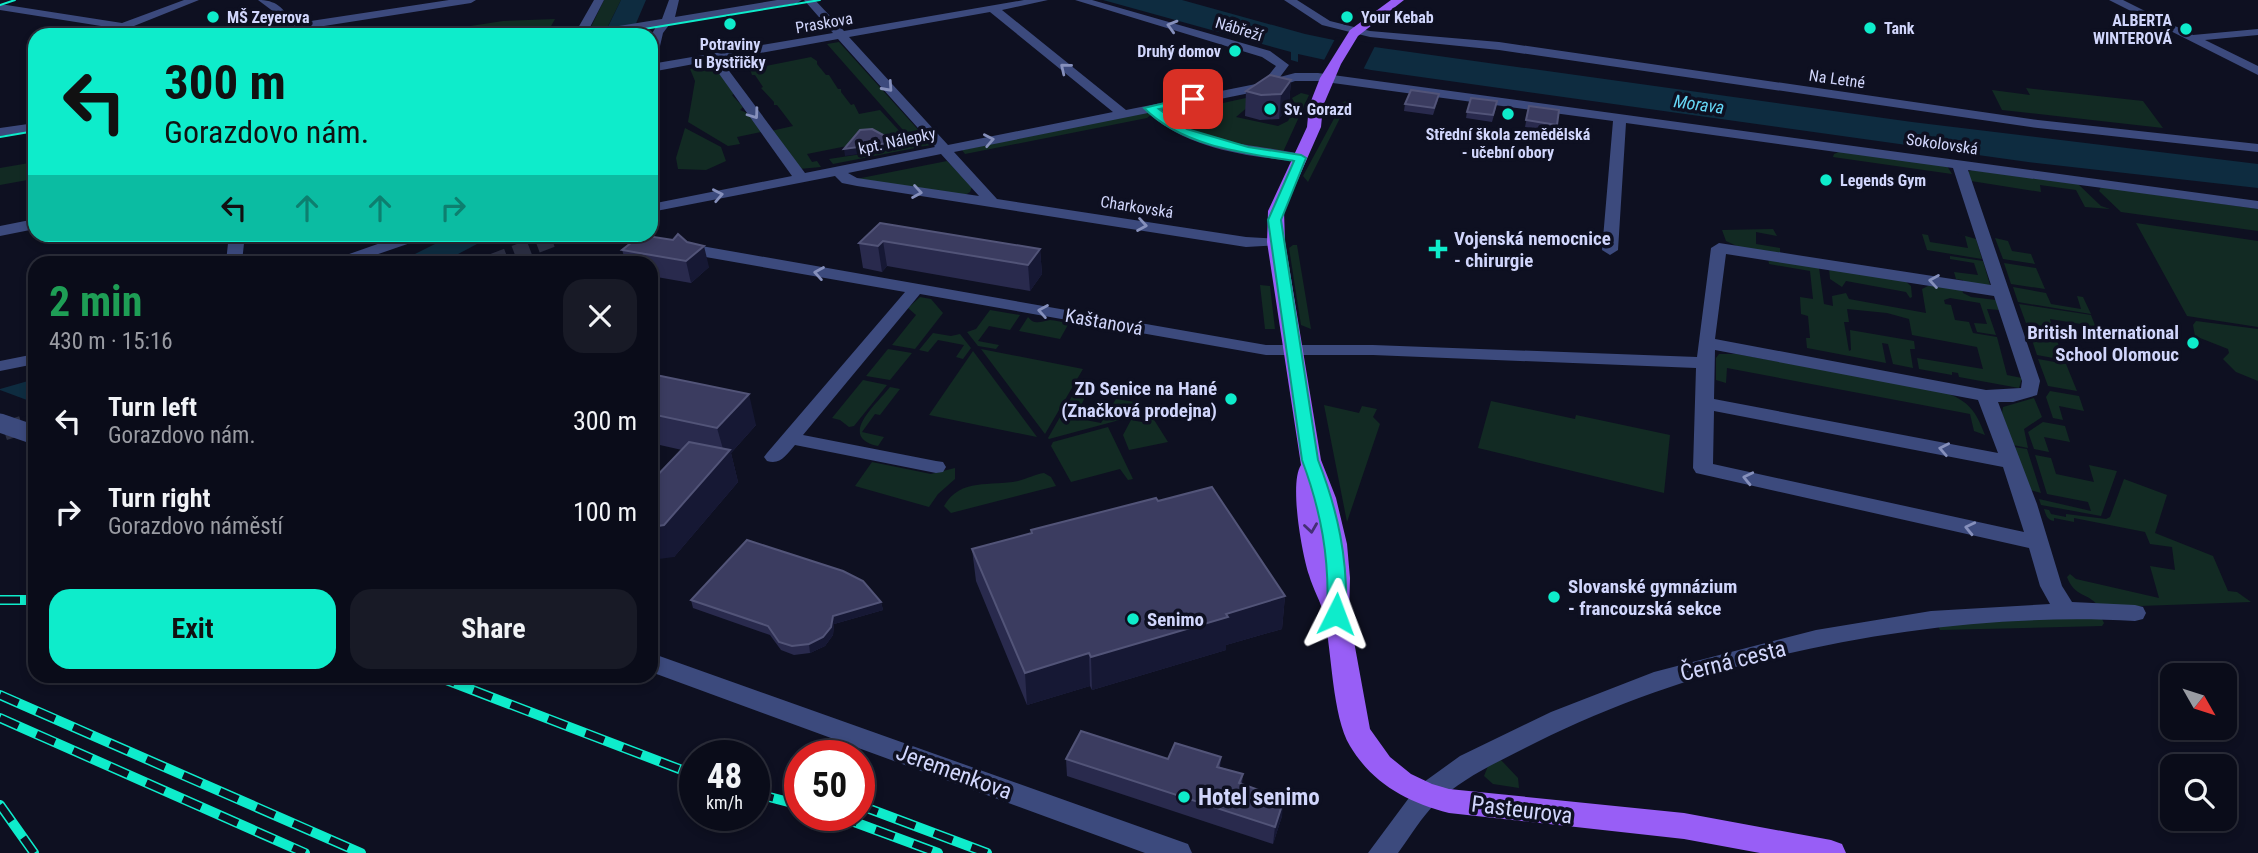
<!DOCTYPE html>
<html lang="en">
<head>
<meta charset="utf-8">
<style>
	body { margin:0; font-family:"Roboto Condensed",sans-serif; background:#181a26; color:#f1f3f6; height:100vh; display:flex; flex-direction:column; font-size:26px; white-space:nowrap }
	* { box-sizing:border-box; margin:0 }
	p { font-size:23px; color:#999ba2 }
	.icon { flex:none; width:38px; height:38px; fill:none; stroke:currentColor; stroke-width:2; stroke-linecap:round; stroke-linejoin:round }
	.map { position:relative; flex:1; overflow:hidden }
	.panel { position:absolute; left:28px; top:256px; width:630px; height:427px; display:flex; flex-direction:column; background:#0a0c19; border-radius:21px; box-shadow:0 4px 10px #0003,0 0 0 2px #2a2c38 }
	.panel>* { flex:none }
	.guide { position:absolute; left:28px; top:28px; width:630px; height:214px; border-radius:21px; box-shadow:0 4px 10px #0003,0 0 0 2px #2a2c38; background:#0eeccb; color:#111; overflow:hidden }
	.needle { width:46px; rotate:129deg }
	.tools { position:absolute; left:2160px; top:663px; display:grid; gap:14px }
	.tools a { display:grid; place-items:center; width:77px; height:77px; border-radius:14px; background:#0a0c19; box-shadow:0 4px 10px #0003,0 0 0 2px #2a2c38; font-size:35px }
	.speed { position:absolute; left:679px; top:740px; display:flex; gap:14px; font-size:35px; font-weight:700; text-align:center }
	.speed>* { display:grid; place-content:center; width:91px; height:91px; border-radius:50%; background:#0a0c19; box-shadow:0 4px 10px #0003,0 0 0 2px #2a2c38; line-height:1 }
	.speed small { font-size:18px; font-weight:400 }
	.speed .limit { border:10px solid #d22; background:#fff; color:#111 }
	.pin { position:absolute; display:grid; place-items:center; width:60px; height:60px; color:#fff; margin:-30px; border-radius:14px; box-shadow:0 4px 10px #0006 }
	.me { position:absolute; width:77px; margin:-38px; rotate:3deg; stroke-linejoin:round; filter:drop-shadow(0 0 5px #0008) }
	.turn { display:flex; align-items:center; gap:24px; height:147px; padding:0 21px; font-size:32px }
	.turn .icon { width:91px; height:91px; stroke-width:2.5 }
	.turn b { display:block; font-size:49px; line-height:60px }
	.lanes { display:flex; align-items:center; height:66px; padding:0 21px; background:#0003; justify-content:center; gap:35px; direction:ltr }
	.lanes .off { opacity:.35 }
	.round { display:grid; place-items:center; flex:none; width:74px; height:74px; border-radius:21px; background:#181a26 }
	.headline { display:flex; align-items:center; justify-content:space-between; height:119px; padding:0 21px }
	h1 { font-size:42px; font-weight:700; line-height:52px; color:#1e9e55 }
	.cta { display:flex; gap:14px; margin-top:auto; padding:14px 21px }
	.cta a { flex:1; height:80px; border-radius:21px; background:#0eeccb; color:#111; font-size:28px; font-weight:700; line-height:80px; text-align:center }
	.cta a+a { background:#181a26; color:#f1f3f6 }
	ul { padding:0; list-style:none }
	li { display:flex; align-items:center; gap:21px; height:91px; padding:0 21px }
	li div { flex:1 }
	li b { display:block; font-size:26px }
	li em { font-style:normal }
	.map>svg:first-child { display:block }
</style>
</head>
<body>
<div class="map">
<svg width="2258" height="853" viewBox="0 0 2258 853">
	<rect width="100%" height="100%" fill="#0e1021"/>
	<!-- green -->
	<path fill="#122a23" d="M604,0h17l-13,26 -18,3z
		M555,19l-5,9 -40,7h-98l91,-14z
		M839,42l93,103 -14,2 -91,-103z
		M811,57l6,4v3l9,11h3l9,14h3v3l10,13 3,-1 5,10 21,-4 35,38 -82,16 -4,-5 66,-10 -33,-6 -55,11 5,8 5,-1 4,6 -22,2 -28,-38 22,-5 -16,-21h-3v-3l-13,-14 2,-1 -8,-12h-3l-2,-6z
		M713,64l21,30 -2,1 11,12 -3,3 7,3 14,19 -24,5 3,7 -12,2 -40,-24 7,-41 -5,-12z
		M2026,88l117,13 20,27 -161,-18 -10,-20 38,5z
		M1273,92l-17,8 -20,17 42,9 10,-5 8,-15 -4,-8 9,-5 8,2 -26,57c-42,-7 -82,-15 -119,-36z
		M1349,100l-41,82 -5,-6 40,-74z
		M1147,112l5,2 -5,4 -182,36 -3,-4z
		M685,128l36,19 5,14 -20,9 -28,-1 -2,-11z
		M1841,151l106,15 5,8 -119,-17 1,-3z
		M947,161l25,26 -2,5 -5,3 -109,-16z
		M35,162l-2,17 -33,6v-17z
		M1972,170l106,14 23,22 9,3 -25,-2 -9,-17 -36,-5 1,7 -70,-11 -3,-9z
		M2101,187l157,22v22l-137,-19 -22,-21z
		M2136,223l122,18v86l-71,-11z
		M1773,229l4,7 -21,-4v12l24,4v5l-41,-6 -13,-6 -4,-11z
		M1955,233l21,6 6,20 -55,-9 -5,-16 6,1 2,7 38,6 -3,-12z
		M1995,238l13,3 4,10 19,3 4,10 -32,-5z
		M1293,245h4l14,84 -10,-4 -12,-77z
		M1950,256l33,5 7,24 -26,-1 -1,-4 -7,-1 -2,-7 24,3 -4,-12 -24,-4z
		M1768,258l51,10 5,36 9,2 -1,-10 14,-3 3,6 77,14 -4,-24 8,-4 32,3 1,5 8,4 25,3 4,10 -13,-1 9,26 -19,-3 -3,-9 13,1 -7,-21 -30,-5 -6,2 1,4 6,1 4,15 14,2 4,11 24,4 10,38 15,3 -3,10 -60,-11 -1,-4 -6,-1v3l-33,-6 -2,-11 66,11 -6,-22 -65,-12 -3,-16 -22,-6 -40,-4 2,13h-5l5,29 2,-1 -1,-20 64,11 1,8h-5l3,19 -20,-4 -5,-20 -6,-1 4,20 -79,-15 -1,-10h4l-2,-22 -7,-2 -1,-17 13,2 -3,-28 -41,-7z
		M2004,263l32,5 9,21 -34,-5z
		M1829,268l76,13 6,5 1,11 -2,1 -4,-6 -60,-11 -4,6 -12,-8z
		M1260,285l10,1 5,43h-10z
		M2013,287l33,6 5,11 30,5 -4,-13 6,1 8,17 -73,-12z
		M920,297l11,2 12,14 -28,36 -23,-4 24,-30 -8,-7z
		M2019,304l72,11 9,23 -14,-2 -5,-12 -31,-5 3,12 -26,-5z
		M990,310l30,5 -10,15 -21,-4 -11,15 21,4 -3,4 -18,-3 -11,-14 9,-3z
		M1028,317c6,8 12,5 22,3 5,0 14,3 19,3l-9,16 -41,-8z
		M2196,321l62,8v52l-22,-9 -13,-13 6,-6 -1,-4 -33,-13 -2,-11z
		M2029,331l26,4 9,25 -27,-5z
		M933,333l18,3 9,-2 11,14 -8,11 -7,-2 8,-12 -26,-5 -10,12 -9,-2z
		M888,349l24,4 -22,27 -24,-4z
		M981,349l102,20 -38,65z
		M973,351l64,86 -108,-22z
		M1719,354h18l207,38c25,9 32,19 41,43l-11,-4 -4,-17 -243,-46 -1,15 -10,-3v-22z
		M2038,359l28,5 11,27 -29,-5z
		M863,380l24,5 -33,41 -5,1 -9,-7 -8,-2z
		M890,387l10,2 -20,26 -5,-1 -13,18 22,5 -6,9c-41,-9 -2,-41 12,-59z
		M1075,391l12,2 -12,25 26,5 15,-24 19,3 -8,16 -78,21 -1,-1z
		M2050,391l29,5 5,15 -25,-5 4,14 -10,-2 -7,-21z
		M2034,398l8,19 -18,12 4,19 -15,-3 -11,-32 1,-6z
		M1491,401l84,18 1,-4 94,20 -6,58 -186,-45z
		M1324,405l35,8 3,-7 15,3 -4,8 7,7 -33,98z
		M1151,415l17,27 -39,8 -6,-15 8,-15 16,3z
		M2043,422l22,4 5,16 -26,-5 5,15 -15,-3 -6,-17z
		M1108,427l25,52 -5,1 -8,-11 -49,13 -20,-36 2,-4z
		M2014,447l13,2 14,44 -11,-3z
		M2035,455l16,3 5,16 38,8 -5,-17 28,6 -16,45 -60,-11 -2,-6 52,12 -3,-9 -41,-8z
		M872,462l59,12 24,-6v11l-17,15 -9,13 -74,-21z
		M1044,473l7,4 5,9 -105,27 -7,-7c17,-29 46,-19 74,-25 9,-2 17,-7 26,-8z
		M2124,479l43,16 -12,38 58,23 15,35 9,1 14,10 -139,5 -14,-1c-10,-14 -23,-8 -31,-29l3,-3 6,5 83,19 -9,-32 25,4 -3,-23 -22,-3 -5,-12 -71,-14v4l-20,-4v3c-7,-1 -8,-6 -10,-12l5,1 2,4 15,3v-3l40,5 4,-2z
		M2101,617l3,6 -2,3 -162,4 -4,-8z
		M1501,760l17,18 1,10 -26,-4 -9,-8 4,-10z"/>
	<!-- water -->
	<path fill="#0e2c40" d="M621,0h25l-15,35h-27z
		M1103,0h79l123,34 48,10 559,78 346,42v24l-230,-26 -657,-92 -73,-16v8l-7,-2v-8z
		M453,235h41l-51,27h-44z
		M35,379v30l-35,12v-32z"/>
	<!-- pier -->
	<path fill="#0e1021" d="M1336,37l40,7 -14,28 -40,-8z
		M0,390l35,13v10l-35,11z"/>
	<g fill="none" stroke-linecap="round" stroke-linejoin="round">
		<!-- minor-tunnel-far1 -->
		<path stroke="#2b2e42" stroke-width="16" stroke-dasharray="16 8" stroke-linecap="butt" d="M492,262l71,-27"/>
		<!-- minor-tunnel -->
		<path stroke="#2b2e42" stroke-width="19" stroke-dasharray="19 10" stroke-linecap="butt" d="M4,431l31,-10"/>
		<!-- minor -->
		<path fill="#3c4a7d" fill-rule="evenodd" d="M184,0h15l-65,26 23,9h-18l-19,-6 -120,-19v-6l122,19z
			M258,0c17,0 27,7 33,24l158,-24h27l-5,3 -179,28v4h-12v-3l-46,3 6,-3 40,-6 -6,-14z
			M594,0h10l-16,31 74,-12 7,-19h10l-4,17 102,-17h25l-5,3 -128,22 -6,8 -6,26 -6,4v-28l5,-8 -49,8h-33z
			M804,0h11l29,31 180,-31h24l-46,10 124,100 130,-26 8,-3 12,-15 -14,-9 -187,-57h17l178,51 19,14 -9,12 15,-4h23l940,128v8l-290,-39 72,211 -3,14 -24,7h-15l39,102 25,82 10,16 63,3 8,2 3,6 -3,6 -8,2c-193,-11 -425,34 -598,121 -35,18 -72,34 -100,60 -15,14 -27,35 -39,51h-30l49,-66 43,-31 91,-44 103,-40 162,-42 115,-19 119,-7 -10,-18 -11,-38 -333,-75 -3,-5 3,-100 -323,-13h-107l-346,-61 -117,141 133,26 7,1 3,5 -3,5 -7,1 -141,-28c-9,10 -14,20 -28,16l-3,-4 3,-4 138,-161 -302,-53 -7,-5h37l633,111h107l324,12 14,-109 8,-5 272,42 -38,-117 -327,-45 -8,127 -8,5 -8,-5 11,-129 -295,-40h-23l-20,7 -114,23c42,36 94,32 145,44v6l-5,1c-54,-6 -111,-12 -153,-49l-194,39 43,47 249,38 36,2 2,3 -2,3 -36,2 -389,-61 -15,-3 -7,-7 -184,36v-8l141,-28 -82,-115 -59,11v-8l182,-31zM990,12l123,100 -165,33 -99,-108zM838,39l97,108 -130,26 -84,-113zM941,154l38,42 -122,-18 -9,-5zM1726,254l268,42 28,85 -1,7 -35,2 -271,-51zM1715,350l263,50 20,53 -284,-54zM1714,411l289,56 21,65 -311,-68z
			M1284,0h13l33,21 40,10 129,11 539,78 220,24v8l-220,-24 -539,-78 -129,-13 -48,-12z
			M2109,0h14l70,35 65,-6v6l-53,5 53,26v9z
			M35,123v8l-35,5v-8z
			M35,219v10l-35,7v-10z
			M229,234h16l-3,28h-16z
			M406,234l19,2 -3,3 -67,23h-22l2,-3z
			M572,234l-9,6 -8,-5 1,-1z
			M35,354v10l-35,7v-10z
			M651,653l537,191 4,9h-47l-494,-181z"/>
		<!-- major -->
		<path fill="#985ef6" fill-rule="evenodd" d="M1391,0h13l-46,36 -17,28 -18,42 -2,21 -37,84 1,31 36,218 15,38 11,46 3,34 -1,36 21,115 20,28 21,17 21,10 17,5 235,24 147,27 11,4 4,9h-86l-76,-14 -235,-26c-42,-11 -76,-29 -99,-67 -18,-30 -18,-95 -26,-131 -3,-13 -11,-26 -15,-40 -7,-21 -20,-92 -8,-110l-34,-223 1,-31 39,-84 2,-21 11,-28 30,-48z"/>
		<!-- tram -->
		<path stroke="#0eeccb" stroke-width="2" d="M0,5l15,-5
			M608,35l212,-35
			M0,137l35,-6"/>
		<!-- rail casing -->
		<g stroke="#0eeccb" stroke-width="10">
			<path id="rail" d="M0,600h35
				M436,676l259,99
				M0,695l361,158
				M0,718l305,135
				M754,793l46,12
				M0,805l34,48
				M859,805l128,48
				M838,816l100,37"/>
		</g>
		<!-- rail -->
		<use href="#rail" stroke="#0e1021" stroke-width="7" stroke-dasharray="20" stroke-linecap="butt"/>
		<!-- minor-bridge -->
		<path stroke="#3c4a7d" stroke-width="19" d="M0,423l35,12"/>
	</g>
	<!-- wall -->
	<path fill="#292a4d" d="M1291,80l-2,24 -10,15 -19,1 -15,-4 1,-25z
		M1438,100l-5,15 -29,-4 1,-7z
		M1529,106l30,4 -4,21 -30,-4z
		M1496,108l-4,14 -26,-4 1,-6z
		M880,223l160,26 2,25 -12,17 -143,-25 -5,6 -19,-4 -4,-25z
		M641,235l68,32 -18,16 -40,-7v-14h-25l-4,-12z
		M651,374l105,51 -25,28 7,29 -64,75 8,-107 -31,-7z
		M1158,501l127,95 -3,33 -56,16v5l-134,40 -2,-4 -63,19 -51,-124 -4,-32 59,-15v-4z
		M691,600l190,2 2,8 -49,14 -1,11 -8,11 -15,7 -16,2 -13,-5 -11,-15 -77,-27z
		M1221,757l-1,10 23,7 -1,10 40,32 -9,28 -206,-68 -1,-17h102z"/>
	<!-- shaded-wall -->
	<path fill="#161834" d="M1291,80l-2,24 -10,15 2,-25z
		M896,142v7l-51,7 -1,-7z
		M883,241l4,25 -5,6 -4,-26z
		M704,246l5,21 -18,16 -5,-22z
		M1040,249l2,25 -12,17 -2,-26z
		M749,394l7,31 -25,28 7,29 -64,75 -23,3v-33l74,-71 -8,-28z
		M1285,596l-3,33 -56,16v5l-134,40 -1,-33 135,-43z
		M881,602l2,8 -49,14 -1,11 -8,11 -15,7 -1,-9 24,-28z
		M1089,653l1,33 -63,19 -2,-32z
		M1284,799l-2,17 -9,28 2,-17z"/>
	<!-- building -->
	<path fill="#3b3c60" stroke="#525478" stroke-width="2" d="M1270,75l21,5 -10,14 -20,1 -15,-4z
		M1411,90l28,4 -5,14 -29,-4z
		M1471,98l26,3 -4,14 -26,-3z
		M1529,106l30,4 -2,15 -31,-5z
		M872,129l24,13 -52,7 16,-19z
		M880,223l160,26 -12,16 -145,-24 -5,5 -19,-3z
		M678,234l9,8 17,4 -18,15 -64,-11 19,-15 32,5z
		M651,374l98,20 -32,34 -66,-14z
		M689,442l41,8 -66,75 -13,2v-45z
		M1212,487l73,109 -59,18 2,3 -137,40 -2,-4 -64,20 -53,-124 60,-16 -1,-3 125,-32 2,3z
		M747,540l96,31 20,10 18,21 -48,14 -2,11 -8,10 -14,7 -17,2 -13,-4 -11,-16 -77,-26z
		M1081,731l87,28 7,-16 46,14 -4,10 26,7 -4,9 45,16 -9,28 -209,-68z"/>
	<!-- one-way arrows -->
	<defs><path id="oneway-chevron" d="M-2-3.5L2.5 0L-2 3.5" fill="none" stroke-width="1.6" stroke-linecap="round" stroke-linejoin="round" transform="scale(1.75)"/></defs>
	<g stroke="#8690bc">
		<use href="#oneway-chevron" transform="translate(1172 26) rotate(-164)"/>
		<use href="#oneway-chevron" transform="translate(1065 68) rotate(-141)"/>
		<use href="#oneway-chevron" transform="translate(888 87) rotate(48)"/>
		<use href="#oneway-chevron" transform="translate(754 114) rotate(54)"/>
		<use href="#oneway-chevron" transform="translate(989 140) rotate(-11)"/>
		<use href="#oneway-chevron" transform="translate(917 192) rotate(9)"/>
		<use href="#oneway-chevron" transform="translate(718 195) rotate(-11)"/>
		<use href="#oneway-chevron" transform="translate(1142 225) rotate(9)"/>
		<use href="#oneway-chevron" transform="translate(819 273) rotate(-170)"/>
		<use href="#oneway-chevron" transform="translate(1934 281) rotate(-171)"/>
		<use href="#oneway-chevron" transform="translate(1043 311) rotate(-170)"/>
		<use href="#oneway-chevron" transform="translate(1944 449) rotate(-169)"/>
		<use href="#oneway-chevron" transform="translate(1748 478) rotate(-167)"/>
		<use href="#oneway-chevron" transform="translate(1970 528) rotate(-167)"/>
	</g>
	<use stroke="#452f76" href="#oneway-chevron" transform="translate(1311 528) rotate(82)"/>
	<!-- route -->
	<path fill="#0eeccb" stroke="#099984" stroke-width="2" d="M1193,96l5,3 -1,3 -38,7 28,20 61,18 53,8 5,3 -25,62 37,240c20,51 30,99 28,154l-3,5h-13l-3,-5c3,-55 -6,-103 -25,-154l-34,-240 26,-59c-51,-8 -112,-15 -150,-53z"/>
	<!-- markers -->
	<g fill="#0eeccb" stroke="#0e1021" stroke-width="2.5">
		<circle cx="213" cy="17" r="7"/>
		<circle cx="1347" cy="17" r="7"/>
		<circle cx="730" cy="24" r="7"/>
		<circle cx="1870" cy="28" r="7"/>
		<circle cx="2186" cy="29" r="7"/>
		<circle cx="1235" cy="51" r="7"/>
		<circle cx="1270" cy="109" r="7"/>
		<circle cx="1508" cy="114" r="7"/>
		<circle cx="1826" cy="180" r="7"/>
		<path d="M1434.5 238.5h7v7h7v7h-7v7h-7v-7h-7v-7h7z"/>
		<circle cx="2193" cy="343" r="7"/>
		<circle cx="1231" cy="399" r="7"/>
		<circle cx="1554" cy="597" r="7"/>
		<circle cx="1133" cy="619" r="7"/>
		<circle cx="1184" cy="797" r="7"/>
	</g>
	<g text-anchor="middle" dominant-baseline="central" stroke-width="7" stroke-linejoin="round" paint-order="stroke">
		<!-- far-poi labels -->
		<g font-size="16" font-weight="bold" fill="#d1d6fc" stroke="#0e1021" text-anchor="start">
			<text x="227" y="17">MŠ Zeyerova</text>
			<text x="1361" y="17">Your Kebab</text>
			<text x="2172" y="20" text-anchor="end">ALBERTA<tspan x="2172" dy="18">WINTEROVÁ</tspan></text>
			<text x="1884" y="28">Tank</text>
			<text x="730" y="44" text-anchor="middle">Potraviny<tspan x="730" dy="18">u Bystřičky</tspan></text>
			<text x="1221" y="51" text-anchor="end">Druhý domov</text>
			<text x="1284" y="109">Sv. Gorazd</text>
			<text x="1508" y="134" text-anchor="middle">Střední škola zemědělská<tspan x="1508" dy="18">- učební obory</tspan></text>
			<text x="1840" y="180">Legends Gym</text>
		</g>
		<!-- far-street labels -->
		<g font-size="16" fill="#d1d6fc" stroke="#0e1021">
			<text transform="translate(824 23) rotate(-10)">Praskova</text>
			<text transform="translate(1239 29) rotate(17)">Nábřeží</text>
			<text transform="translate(1837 79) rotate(8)">Na Letné</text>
			<text transform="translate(897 141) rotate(-12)">kpt. Nálepky</text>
			<text transform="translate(1942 144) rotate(8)">Sokolovská</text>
			<text transform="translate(1137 207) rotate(9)">Charkovská</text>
		</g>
		<!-- far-water labels -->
		<g font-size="18" font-style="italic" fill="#65d7f6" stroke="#0e1021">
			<text transform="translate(1699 104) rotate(8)">Morava</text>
		</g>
		<!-- poi labels -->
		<g font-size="19" font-weight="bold" fill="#d1d6fc" stroke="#0e1021" text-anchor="start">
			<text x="1454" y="238">Vojenská nemocnice<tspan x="1454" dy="22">- chirurgie</tspan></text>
			<text x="2179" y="332" text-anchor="end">British International<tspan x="2179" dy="22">School Olomouc</tspan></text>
			<text x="1217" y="388" text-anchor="end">ZD Senice na Hané<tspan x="1217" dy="22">(Značková prodejna)</tspan></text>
			<text x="1568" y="586">Slovanské gymnázium<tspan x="1568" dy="22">- francouzská sekce</tspan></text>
			<text x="1147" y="619">Senimo</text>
		</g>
		<!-- street labels -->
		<g font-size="19" fill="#d1d6fc" stroke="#0e1021">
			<text transform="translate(1104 322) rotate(10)">Kaštanová</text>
		</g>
		<!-- near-street labels -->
		<g font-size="23" fill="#d1d6fc" stroke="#0e1021">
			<text transform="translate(1733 661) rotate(-14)">Černá cesta</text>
			<text transform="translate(954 772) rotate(20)">Jeremenkova</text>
			<text transform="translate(1522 810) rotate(7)">Pasteurova</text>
		</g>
		<!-- near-poi labels -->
		<g font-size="23" font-weight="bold" fill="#d1d6fc" stroke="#0e1021" text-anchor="start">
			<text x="1198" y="797">Hotel senimo</text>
		</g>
	</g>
</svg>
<div class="tools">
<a><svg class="needle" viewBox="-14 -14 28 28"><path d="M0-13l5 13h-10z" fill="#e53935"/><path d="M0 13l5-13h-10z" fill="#999ba2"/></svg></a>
<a><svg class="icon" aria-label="search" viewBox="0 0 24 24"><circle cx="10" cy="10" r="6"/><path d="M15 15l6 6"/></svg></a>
</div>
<div class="speed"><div>48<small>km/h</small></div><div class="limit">50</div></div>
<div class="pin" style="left:1193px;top:99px;background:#d93025"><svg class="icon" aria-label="arrive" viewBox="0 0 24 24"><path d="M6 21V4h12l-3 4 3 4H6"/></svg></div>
<svg class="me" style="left:1336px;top:614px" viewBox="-20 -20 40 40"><path d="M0-17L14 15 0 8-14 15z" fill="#0eeccb" stroke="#fff" stroke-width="4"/></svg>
<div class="guide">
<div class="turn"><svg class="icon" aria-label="left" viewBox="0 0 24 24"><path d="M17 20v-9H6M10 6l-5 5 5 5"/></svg><div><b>300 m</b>Gorazdovo nám.</div></div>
<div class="lanes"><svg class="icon" aria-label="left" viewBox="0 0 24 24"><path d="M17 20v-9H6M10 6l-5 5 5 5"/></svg><svg class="icon off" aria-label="ahead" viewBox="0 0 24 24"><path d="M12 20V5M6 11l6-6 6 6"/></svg><svg class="icon off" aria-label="ahead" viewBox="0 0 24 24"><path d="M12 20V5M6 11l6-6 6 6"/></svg><svg class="icon off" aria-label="right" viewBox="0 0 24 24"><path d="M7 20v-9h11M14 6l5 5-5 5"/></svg></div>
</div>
<section class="panel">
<div class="headline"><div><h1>2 min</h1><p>430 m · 15:16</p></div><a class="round"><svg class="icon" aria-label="close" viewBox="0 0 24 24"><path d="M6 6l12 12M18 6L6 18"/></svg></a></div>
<ul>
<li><svg class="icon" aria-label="left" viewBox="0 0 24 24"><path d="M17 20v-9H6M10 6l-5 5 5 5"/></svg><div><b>Turn left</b><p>Gorazdovo nám.</p></div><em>300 m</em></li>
<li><svg class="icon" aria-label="right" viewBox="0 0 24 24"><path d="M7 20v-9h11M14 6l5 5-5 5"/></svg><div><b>Turn right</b><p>Gorazdovo náměstí</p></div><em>100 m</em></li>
</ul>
<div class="cta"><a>Exit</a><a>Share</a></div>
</section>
</div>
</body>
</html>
